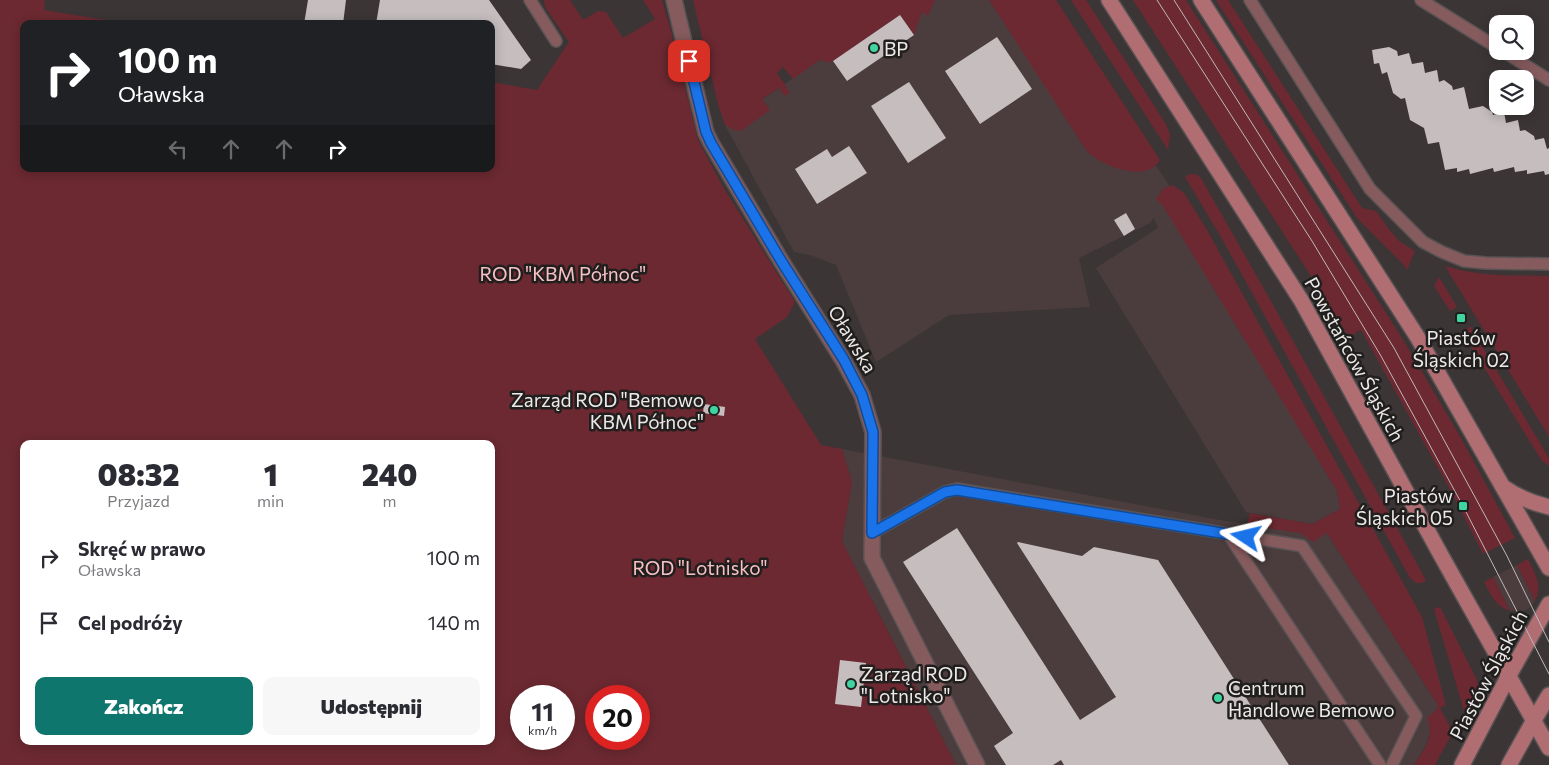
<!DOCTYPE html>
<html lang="pl">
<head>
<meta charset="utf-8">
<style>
	body { margin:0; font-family:Commissioner,sans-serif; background:#f7f7f7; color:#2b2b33; height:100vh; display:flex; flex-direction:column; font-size:19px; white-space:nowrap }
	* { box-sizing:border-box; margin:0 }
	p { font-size:16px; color:#7c7c81 }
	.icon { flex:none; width:28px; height:28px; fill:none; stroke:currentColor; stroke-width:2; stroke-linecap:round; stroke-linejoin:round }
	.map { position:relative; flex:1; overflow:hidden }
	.sheet { position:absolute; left:20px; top:440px; width:475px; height:305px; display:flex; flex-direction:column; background:#fff; border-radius:10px; box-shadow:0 2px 12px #0003 }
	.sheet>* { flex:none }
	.hud { position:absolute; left:20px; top:20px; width:475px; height:152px; border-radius:10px; box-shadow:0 2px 12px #0003; background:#202124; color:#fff; overflow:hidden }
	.buttons { position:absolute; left:1489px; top:15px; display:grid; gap:10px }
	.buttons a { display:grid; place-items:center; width:45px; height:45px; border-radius:10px; background:#fff; box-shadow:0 2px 12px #0003; font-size:25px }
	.speed { position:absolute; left:510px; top:685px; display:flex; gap:10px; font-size:25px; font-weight:700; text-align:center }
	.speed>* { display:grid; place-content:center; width:65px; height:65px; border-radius:50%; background:#fff; box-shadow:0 2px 12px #0003; line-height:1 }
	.speed small { font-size:12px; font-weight:400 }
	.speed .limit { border:8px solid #d22; background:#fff; color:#111 }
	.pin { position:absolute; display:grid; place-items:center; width:42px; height:42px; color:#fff; margin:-21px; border-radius:10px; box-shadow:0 2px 8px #0006 }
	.me { position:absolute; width:55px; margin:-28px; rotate:280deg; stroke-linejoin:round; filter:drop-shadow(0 0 4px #0008) }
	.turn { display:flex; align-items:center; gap:18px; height:105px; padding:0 15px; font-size:22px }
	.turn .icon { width:65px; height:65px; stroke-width:2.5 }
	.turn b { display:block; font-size:35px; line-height:42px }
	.lanes { display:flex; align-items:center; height:48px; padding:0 15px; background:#0003; justify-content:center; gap:25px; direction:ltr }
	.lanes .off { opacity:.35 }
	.eta { display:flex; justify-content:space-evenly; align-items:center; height:85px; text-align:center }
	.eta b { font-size:30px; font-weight:800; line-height:35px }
	.primary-button { display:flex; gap:10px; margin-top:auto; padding:10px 15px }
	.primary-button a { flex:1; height:58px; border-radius:10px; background:#0f766e; color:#fff; font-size:20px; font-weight:800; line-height:58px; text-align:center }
	.primary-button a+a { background:#f7f7f7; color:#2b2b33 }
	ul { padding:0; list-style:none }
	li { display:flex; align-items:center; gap:15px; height:65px; padding:0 15px }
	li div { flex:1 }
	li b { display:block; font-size:19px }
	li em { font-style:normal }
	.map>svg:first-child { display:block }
</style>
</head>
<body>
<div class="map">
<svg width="1549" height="765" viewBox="0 0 1549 765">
	<rect width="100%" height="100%" fill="#3c3536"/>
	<!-- built -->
	<path fill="#4b3d3e" d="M907,0h138l128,191 164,300 3,18 -28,15 -66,-12 -150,-244 62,-40 -4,-10 -4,5 -71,35 11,49 -141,8 -73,47 -40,-97 -26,-10 -16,-3 -69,-127z
		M842,449l383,72 102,12 111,172 -12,40 -12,20h-458l-114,-224 10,-59z
		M1517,565l18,36 -7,8 -5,2h-13l-17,-34z"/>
	<!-- green -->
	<path fill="#6c2931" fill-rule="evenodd" d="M0,0h45l-1,10 86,14h-106v145h467v-87l46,8 32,-48 -24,-35 -1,-7h26l13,20 15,-9 8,1 17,26 32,-19 -12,-19h19l9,31 27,109 25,47 72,115 -8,15 -32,22 66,106 21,4 10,33 -10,59 114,224h-956zM24,444h467v297h-467zM521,696h43v43h-43zM596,696h43v43h-43z
		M693,0h242l-7,16 -6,-4 -8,23 -14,-20 -67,46 -6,2 -6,-4 -28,20 -10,-12 -6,6 13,19 -5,4 -6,-8 -17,11 8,11 -29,21 -7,-1 -9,-5 -7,-21z
		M989,0h67l104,160c-13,24 -60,6 -74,-10z
		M1071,0h15l80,124 4,11 -2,15z
		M1133,0h53l216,338 59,100 54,100 -32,16 -31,-61 -91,-163 -12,7 -42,-67z
		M1216,0h12l134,208 14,3 12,17 11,13 16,10 -8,19 -5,-7 -45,-45 -7,-11z
		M1190,174h6l5,4 71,125 154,277 -4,3h-6l-6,-5 -189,-341 -36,-60z
		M1172,185l12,8 23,37 215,387 24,88 -6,3 13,24 -18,33h-21c10,-16 21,-27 13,-47l10,-9 1,-4 -111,-172 -14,9 -13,-9 -53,-8 3,-12 62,11 28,-15 -3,-18 -174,-285 -7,-7 7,-10z
		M1445,266c34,11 69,9 104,10v161z
		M1439,277l18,30 -7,4 -16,-25z
		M1470,326l79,132v8l-7,-5 -80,-129z
		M1528,559c7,15 15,26 7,42l-18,-36z
		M1493,577l17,34c-15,-5 -19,-16 -26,-29z
		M1440,607l37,73 2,21 -8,22 -4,-2 -33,-112z"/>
	<!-- building -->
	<path fill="#c5bdbe" d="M308,0h38l-3,24h-39z
		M380,0h109l42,60 -10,9 -30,-5v-40h-115z
		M900,15l14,20 -67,46 -14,-20z
		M997,37l35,52 -52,35 -35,-53z
		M1389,47l8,4 1,5 11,-3 3,11 11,-2 2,11 12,-3 2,12 5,-2 8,6 1,4 11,-3 5,22 14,-3 9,6 1,3 11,-3 2,11 12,-3 2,11 5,-1 9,6 1,4 9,-2 3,11 2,-1v26l-4,1 -1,-4 -17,3v-4l-12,2 -1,-5 -20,5 -1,-4 -23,6 -1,-5 -12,3v-4l-12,2 -6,-28 -11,2 -4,-16 -14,-8 -5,-22 -4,1 -8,-6 -6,-21 -5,2 -3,-11 -5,1 -2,-14z
		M909,82l37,56 -38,25 -37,-57z
		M849,146l18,27 -50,31 -22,-35 32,-20 5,8z
		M1126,213l9,16 -11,7 -10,-16z
		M704,404l21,3 -1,9 -21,-3z
		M957,528l123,192 36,-23 -99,-154 1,-1 64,14 12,-9 64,13 131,205h-225l-3,-5 -8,5h-47l-12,-19 19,-13 -110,-171z
		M840,660l26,3 -5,44 -26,-3z"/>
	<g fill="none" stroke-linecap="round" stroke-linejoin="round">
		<!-- lane casing -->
		<g stroke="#585253" stroke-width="14">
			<path id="lane" d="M530,0l26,41
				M1250,0l120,189 53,53 19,10 22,9 22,2 63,1
				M1421,0l77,48
				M1503,51l46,29
				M872,533l73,-41 12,-3 345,57 114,170 -24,49
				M1228,534l152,231"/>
		</g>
		<!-- street casing -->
		<g stroke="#585253" stroke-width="18">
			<path id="street" d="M674,0l32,133 5,10 69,116 63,101 19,35 11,37 -1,126 105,207"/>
		</g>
		<!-- secondary casing -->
		<g stroke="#585253" stroke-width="18">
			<path id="secondary" d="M1109,0l192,300 141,257 107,191
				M1201,0l217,338 131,230
				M1505,488c14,10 28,15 44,19
				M1462,765l46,-88 41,-73
				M1509,765l25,-45 15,-25"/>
		</g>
		<!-- lane -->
		<use href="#lane" stroke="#865b5e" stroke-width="11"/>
		<!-- street -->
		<use href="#street" stroke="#865b5e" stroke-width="15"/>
		<!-- secondary -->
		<use href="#secondary" stroke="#b16e72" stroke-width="15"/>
		<!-- tram -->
		<path stroke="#beb9b9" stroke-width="1" d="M1157,0l155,241 69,115 82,150 86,168
			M1174,0l220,348 113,208 42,86"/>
	</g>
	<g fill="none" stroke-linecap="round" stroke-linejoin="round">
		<!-- route casing -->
		<g stroke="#114b97" stroke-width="12">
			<path id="route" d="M689,61l17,71 5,11 69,116 64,101 18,35 11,37 -1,101 73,-41 12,-2 289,47"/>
		</g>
		<!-- route -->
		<use href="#route" stroke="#1a73e8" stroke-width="9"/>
	</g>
	<!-- markers -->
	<g fill="#40d4a2" stroke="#211e1e" stroke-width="2">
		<circle cx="874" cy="48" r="5"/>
		<rect x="1456" y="313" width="10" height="10" rx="2.5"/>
		<circle cx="714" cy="410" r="5"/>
		<rect x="1458" y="501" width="10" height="10" rx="2.5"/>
		<circle cx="851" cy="684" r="5"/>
		<circle cx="1218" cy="698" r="5"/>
	</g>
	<g text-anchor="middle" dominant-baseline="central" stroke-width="5" stroke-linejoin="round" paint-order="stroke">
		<!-- poi labels -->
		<g font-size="19" fill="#ede9e9" stroke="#211e1e" text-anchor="start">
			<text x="884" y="48">BP</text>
			<text x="1461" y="337" text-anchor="middle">Piastów<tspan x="1461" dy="22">Śląskich 02</tspan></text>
			<text x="704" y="399" text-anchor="end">Zarząd ROD "Bemowo<tspan x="704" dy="22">KBM Północ"</tspan></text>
			<text x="1453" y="495" text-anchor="end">Piastów<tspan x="1453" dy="22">Śląskich 05</tspan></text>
			<text x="861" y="673">Zarząd ROD<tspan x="861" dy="22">"Lotnisko"</tspan></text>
			<text x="1228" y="687">Centrum<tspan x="1228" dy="22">Handlowe Bemowo</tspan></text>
		</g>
		<!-- park labels -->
		<g font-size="19" fill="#f7c1c3" stroke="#211e1e">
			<text x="563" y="273">ROD "KBM Północ"</text>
			<text x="700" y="567">ROD "Lotnisko"</text>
		</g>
		<!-- street labels -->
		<g font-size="19" fill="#ede9e9" stroke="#211e1e">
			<text transform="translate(853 339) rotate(59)">Oławska</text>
			<text transform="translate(1355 359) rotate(61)">Powstańców Śląskich</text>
			<text transform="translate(1488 675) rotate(-62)">Piastów Śląskich</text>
		</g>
	</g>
</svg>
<div class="buttons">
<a><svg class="icon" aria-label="search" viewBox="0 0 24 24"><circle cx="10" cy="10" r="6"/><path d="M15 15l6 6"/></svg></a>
<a><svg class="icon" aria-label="layers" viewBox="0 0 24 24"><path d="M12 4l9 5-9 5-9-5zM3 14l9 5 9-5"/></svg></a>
</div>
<div class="speed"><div>11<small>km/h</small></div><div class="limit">20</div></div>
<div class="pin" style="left:689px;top:61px;background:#d93025"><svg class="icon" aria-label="arrive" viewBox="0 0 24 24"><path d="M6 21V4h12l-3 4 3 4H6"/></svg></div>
<svg class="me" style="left:1246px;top:537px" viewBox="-20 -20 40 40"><path d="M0-17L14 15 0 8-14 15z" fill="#1a73e8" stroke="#fff" stroke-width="4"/></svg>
<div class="hud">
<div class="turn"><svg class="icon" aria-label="right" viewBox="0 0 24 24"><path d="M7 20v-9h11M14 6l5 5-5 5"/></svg><div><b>100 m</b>Oławska</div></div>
<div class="lanes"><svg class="icon off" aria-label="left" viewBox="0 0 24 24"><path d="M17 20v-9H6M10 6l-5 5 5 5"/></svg><svg class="icon off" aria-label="ahead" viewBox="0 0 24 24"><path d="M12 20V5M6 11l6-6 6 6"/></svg><svg class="icon off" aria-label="ahead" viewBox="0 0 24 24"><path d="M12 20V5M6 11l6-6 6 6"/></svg><svg class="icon" aria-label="right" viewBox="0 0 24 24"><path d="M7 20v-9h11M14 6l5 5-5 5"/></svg></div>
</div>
<section class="sheet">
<div class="eta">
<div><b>08:32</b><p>Przyjazd</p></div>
<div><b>1</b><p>min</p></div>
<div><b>240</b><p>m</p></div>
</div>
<ul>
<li><svg class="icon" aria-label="right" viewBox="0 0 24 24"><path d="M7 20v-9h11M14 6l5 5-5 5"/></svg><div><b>Skręć w prawo</b><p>Oławska</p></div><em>100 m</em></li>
<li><svg class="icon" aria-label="arrive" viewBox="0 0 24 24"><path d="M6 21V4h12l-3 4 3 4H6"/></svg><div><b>Cel podróży</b></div><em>140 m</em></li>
</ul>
<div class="primary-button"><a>Zakończ</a><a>Udostępnij</a></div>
</section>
</div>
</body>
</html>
